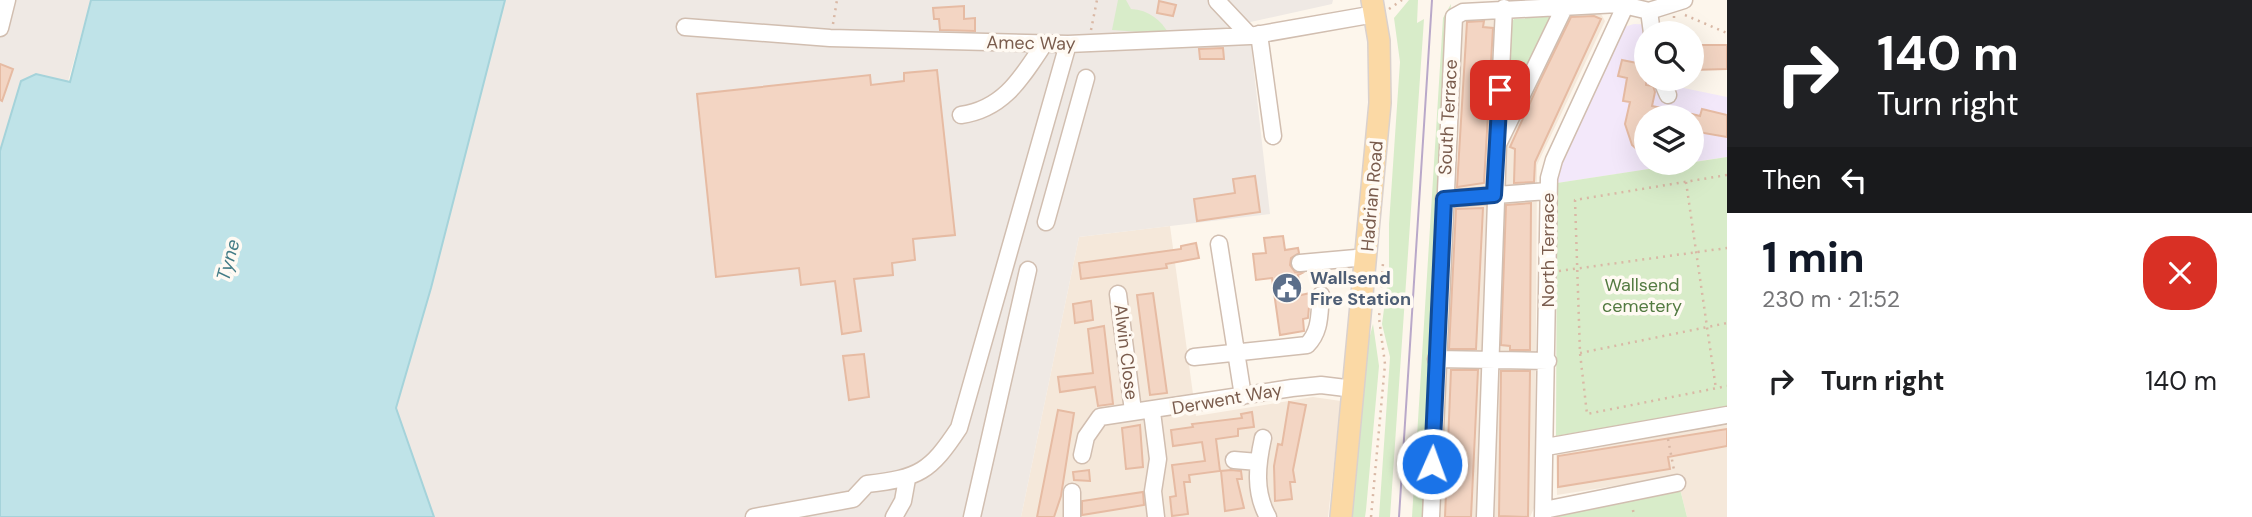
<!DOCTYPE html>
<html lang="en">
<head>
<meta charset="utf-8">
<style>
	body { margin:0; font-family:"DM Sans",sans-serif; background:#f6f6f6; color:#202124; height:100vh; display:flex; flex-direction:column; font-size:26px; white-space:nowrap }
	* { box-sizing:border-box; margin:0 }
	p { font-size:23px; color:#757577 }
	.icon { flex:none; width:38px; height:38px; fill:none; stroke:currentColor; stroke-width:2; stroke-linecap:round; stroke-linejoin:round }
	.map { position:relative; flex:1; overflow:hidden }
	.panel { display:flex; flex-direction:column; background:#fff; width:525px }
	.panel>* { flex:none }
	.hud { background:#202124; color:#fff; overflow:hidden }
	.controls { position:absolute; left:1634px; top:21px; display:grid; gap:14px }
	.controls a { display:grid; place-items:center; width:70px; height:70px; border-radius:50%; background:#fff; box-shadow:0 7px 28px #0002; font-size:35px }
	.pin { position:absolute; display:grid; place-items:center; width:60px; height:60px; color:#fff; margin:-30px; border-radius:14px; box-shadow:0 4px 10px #0006 }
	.me { position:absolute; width:77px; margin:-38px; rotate:2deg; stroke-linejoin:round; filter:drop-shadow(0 0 5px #0008) }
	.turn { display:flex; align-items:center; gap:24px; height:147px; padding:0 35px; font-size:32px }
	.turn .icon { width:91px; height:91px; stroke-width:2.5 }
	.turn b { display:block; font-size:49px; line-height:60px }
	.then { display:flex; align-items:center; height:66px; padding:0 35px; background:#0003; gap:14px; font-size:26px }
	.round { display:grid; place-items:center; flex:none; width:74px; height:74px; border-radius:28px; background:#f6f6f6 }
	.head { display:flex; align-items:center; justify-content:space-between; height:119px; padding:0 35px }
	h1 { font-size:42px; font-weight:800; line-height:52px; color:#111827 }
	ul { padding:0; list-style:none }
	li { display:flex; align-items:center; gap:21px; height:98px; padding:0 35px }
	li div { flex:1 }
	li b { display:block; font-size:26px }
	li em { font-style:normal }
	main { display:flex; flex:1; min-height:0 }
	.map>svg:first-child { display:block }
</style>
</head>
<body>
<main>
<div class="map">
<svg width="1727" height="517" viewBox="0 0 1727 517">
	<rect width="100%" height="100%" fill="#fdf6ec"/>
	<!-- residential -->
	<path fill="#f5e8da" d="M1566,12h34l5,9 -68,144 -2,341 -5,11h-92l23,-497 37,-2 -5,103z
		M1170,226l26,190 117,-19 28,4 -13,116h-307l58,-280z
		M1727,425v92h-40l-10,-41 -120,19 -1,-41z"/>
	<!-- industrial -->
	<path fill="#efe9e4" d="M0,0h91l-91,322z
		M505,0h828l-1,4 -127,28 45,4 20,178 -191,23 -58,280h-587l-38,-109 35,-120z"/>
	<!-- education -->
	<path fill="#f3e8fa" d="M1634,24l27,1v8h-14v46h23l4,7 53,11v60l-35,5v-45h-45v46h42l-132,20 4,-23 63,-133z"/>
	<!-- green -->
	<path fill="#d8ecc9" d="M1118,0h8l5,9c18,1 30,11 38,25l-57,-4z
		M1409,0h9l-1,23 7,-4 -34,498h-11l11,-160 -8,-33 7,-53v-47l11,-162 -6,-44z
		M1451,4l-9,110 -17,403h-13l31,-499z
		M1556,16l-47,93 -5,1 3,-83 7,-8z
		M1727,157v250l-171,29 1,-253z
		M1373,324l6,42 -13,144 -1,7h-19l15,-147z
		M1680,489l7,28h-134l1,-1z"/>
	<!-- water -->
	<path fill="#bfe3e8" stroke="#a5d3da" stroke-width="2" d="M91,0h414l-74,288 -35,120 38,109h-434v-366l21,-70 15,-7 34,8z"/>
	<!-- building -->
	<path fill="#f3d5c3" stroke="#e6bba3" stroke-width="2" d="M1159,1l17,4 -3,11 -16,-3z
		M964,6v13l11,-1v13l-35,-1 -1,-11h-5l-1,-11z
		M1594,16l7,3 -66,143 -1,20 -20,1 1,-34 -5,-2 30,-66 31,-64z
		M1484,21l-1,6 10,1 -9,155 -27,4 10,-165z
		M1692,45h35v24l-35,1z
		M1223,48l1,11h-24l-1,-10z
		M1622,60l25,5 -1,20 7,1 2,6 -3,14 33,7 -1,4h-37v41l-15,-13 -7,-21 5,-22 -7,-1 4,-23 -9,-2z
		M0,64l13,5 -11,32 -2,-1z
		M937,70l18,165 -42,4 2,21 -23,3 1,12 -39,4 7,52 -19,3 -7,-53 -34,4 -2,-17 -83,9 -19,-183 173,-19 1,10 33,-4v-8z
		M1702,109l25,6v22l-35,-6v-17l8,2z
		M1255,176l5,36 -63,9 -3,-22 41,-6 -2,-14z
		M1531,203l-1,147h-20v-4l-9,-1 5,-140z
		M1483,208l-7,141h-27l7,-140z
		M1283,236l2,14 13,-2 1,5 -8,5 -1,7 5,7 7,1 -4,2 3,20 9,-2v3l-2,22 -5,1 1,12 -24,4 -8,-57 -16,2 -3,-26 13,-1 -2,-15z
		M1196,243l3,15 -33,6 1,4 -86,11 -2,-16 102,-14v-3z
		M1153,293l14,100 -17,2 -13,-100z
		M1091,301l2,19 -18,3 -2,-19z
		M1104,326l9,78 -15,2 -3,-19 -35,5 -2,-15 35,-4 -5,-44z
		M864,354l5,43 -20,3 -6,-44z
		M1451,370h27l-7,147h-26z
		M1501,371h29l-2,146 -29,-1z
		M1289,402l17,3 -13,65 2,12h-5l2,17 -17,2 -1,-35 4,-22 4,1z
		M1058,410l16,3 -13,83 -7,21h-17z
		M1252,412l2,15 -16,2v7l-22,3 4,32 -31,4 1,7h-6l4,32 -16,2 -2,-19 6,-1 -4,-31 33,-4 -3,-19 -29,4 -2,-16 22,-3 -1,-3 50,-6 -1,-4z
		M1140,425l3,42 -17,2 -4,-41z
		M1727,429v17l-59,11 2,12 -112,18v-31z
		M1089,470l1,11 -16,-1 -1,-8z
		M1231,470l10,1 1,8h-5l7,29 -19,3 -4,-40z
		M1143,492l1,13 -62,10v-14z"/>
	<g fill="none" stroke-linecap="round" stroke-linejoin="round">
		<!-- minor casing -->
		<g stroke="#d1beb0" stroke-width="19">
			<path id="minor" d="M1217,1l33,35
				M1649,11l3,22
				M685,27l145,11 238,6 182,-8 125,-22
				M0,28l7,-28
				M1259,34l14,102
				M1661,79l7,16
				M961,115c43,-6 61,-38 83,-71
				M1498,135l6,-127
				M1444,199l104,-8
				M1046,222l40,-144
				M1219,244l24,152
				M1300,263l67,-6
				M1118,294l15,117
				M1194,357l113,-12c14,-14 12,-31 14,-50
				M1436,359l112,2
				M1152,412l6,47 -5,32 3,26
				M1263,438c-6,27 -9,54 5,79
				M1546,447l181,-32
				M1082,455l4,-18 14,-20 192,-29 29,-3 33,4
				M1234,460l24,2
				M1544,510l133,-27
				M754,517l99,-18 14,-15c52,-6 63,-12 92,-56l109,-384
				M894,517l9,-16 4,-22
				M972,517l56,-247
				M1072,517v-25
				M1431,517l23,-500 9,-5 156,-8 30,7 35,-11
				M1485,517l13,-373 67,-138
				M1543,517l6,-339 5,-18 74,-160"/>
		</g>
		<!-- major casing -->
		<g stroke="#dad1cd" stroke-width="24">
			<path id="major" d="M1341,517l39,-414 -1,-62 -7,-41"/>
		</g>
		<!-- path -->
		<path stroke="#d9b8a5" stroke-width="2.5" stroke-dasharray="2 5" stroke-linecap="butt" d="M1389,9l13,-9
			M1685,15l42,18
			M1674,16v17
			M833,24l4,-24
			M1091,30l6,-30
			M1727,175l-152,25 5,153 7,61 140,-28
			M1686,182l30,207
			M1559,271l168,-23
			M1580,353l147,-30
			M1668,439l6,31
			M1633,510l1,7
			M1371,517l14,-153 -6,-46 4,-55"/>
		<!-- minor -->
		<use href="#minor" stroke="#fff" stroke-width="16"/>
		<!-- major -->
		<use href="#major" stroke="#fbd9a5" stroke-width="21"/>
		<!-- tram -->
		<path stroke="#b9a8c9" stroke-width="2" d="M1399,517l33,-517"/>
	</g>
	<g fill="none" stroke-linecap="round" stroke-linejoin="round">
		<!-- route casing -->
		<g stroke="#114b97" stroke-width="18">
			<path id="route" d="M1432,464l12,-265 50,-4 6,-105"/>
		</g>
		<!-- route -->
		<use href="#route" stroke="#1a73e8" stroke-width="12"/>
	</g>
	<!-- icons -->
	<defs>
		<g id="civic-disc" transform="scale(1.575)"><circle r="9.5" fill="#5c6f8a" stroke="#fffaf3"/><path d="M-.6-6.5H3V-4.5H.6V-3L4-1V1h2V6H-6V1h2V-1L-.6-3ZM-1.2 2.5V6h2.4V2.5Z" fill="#fff"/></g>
	</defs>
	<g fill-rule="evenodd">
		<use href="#civic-disc" x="1287" y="288"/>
	</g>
	<g text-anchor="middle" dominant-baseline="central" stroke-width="7" stroke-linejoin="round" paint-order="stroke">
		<!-- street labels -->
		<g font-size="18" fill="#7a5c4d" stroke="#fffaf3">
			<text transform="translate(1031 43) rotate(1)">Amec Way</text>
			<text transform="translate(1448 117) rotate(-87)">South Terrace</text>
			<text transform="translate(1372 196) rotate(-85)">Hadrian Road</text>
			<text transform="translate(1548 250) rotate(-90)">North Terrace</text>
			<text transform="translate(1126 352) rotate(83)">Alwin Close</text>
			<text transform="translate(1227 399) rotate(-10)">Derwent Way</text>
		</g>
		<!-- service labels -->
		<g font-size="18" font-weight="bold" fill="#4e5e75" stroke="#fffaf3" text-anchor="start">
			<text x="1310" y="278">Wallsend<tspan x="1310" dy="21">Fire Station</tspan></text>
		</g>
		<!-- park labels -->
		<g font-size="18" fill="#537a41" stroke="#fffaf3">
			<text x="1642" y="285">Wallsend<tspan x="1642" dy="21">cemetery</tspan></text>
		</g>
		<!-- water labels -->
		<g font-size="19" font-style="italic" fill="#437c86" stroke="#fffaf3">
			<text transform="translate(228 260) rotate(-75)">Tyne</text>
		</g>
	</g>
</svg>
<div class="controls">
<a><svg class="icon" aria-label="search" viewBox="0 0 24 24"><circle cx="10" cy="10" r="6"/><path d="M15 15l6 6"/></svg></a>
<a><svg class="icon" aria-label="layers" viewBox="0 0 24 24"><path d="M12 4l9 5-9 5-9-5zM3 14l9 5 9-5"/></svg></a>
</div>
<div class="pin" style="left:1500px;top:90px;background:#d93025"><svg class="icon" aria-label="arrive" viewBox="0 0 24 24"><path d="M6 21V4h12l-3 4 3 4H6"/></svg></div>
<svg class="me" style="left:1432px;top:464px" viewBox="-20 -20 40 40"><circle r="17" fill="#1a73e8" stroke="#fff" stroke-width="3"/><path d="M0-11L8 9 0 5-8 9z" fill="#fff"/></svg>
</div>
<section class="panel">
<div class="hud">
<div class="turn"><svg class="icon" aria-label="right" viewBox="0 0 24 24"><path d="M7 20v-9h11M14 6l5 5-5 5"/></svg><div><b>140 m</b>Turn right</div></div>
<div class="then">Then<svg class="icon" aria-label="left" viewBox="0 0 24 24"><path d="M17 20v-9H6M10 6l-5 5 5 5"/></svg></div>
</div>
<div class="head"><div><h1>1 min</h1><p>230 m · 21:52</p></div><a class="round" style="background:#d93025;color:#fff"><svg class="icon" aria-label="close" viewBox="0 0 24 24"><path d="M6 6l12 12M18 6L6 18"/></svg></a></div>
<ul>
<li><svg class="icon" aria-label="right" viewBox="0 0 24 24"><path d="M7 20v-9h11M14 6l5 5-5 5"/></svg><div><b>Turn right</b></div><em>140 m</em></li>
</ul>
</section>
</main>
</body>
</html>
